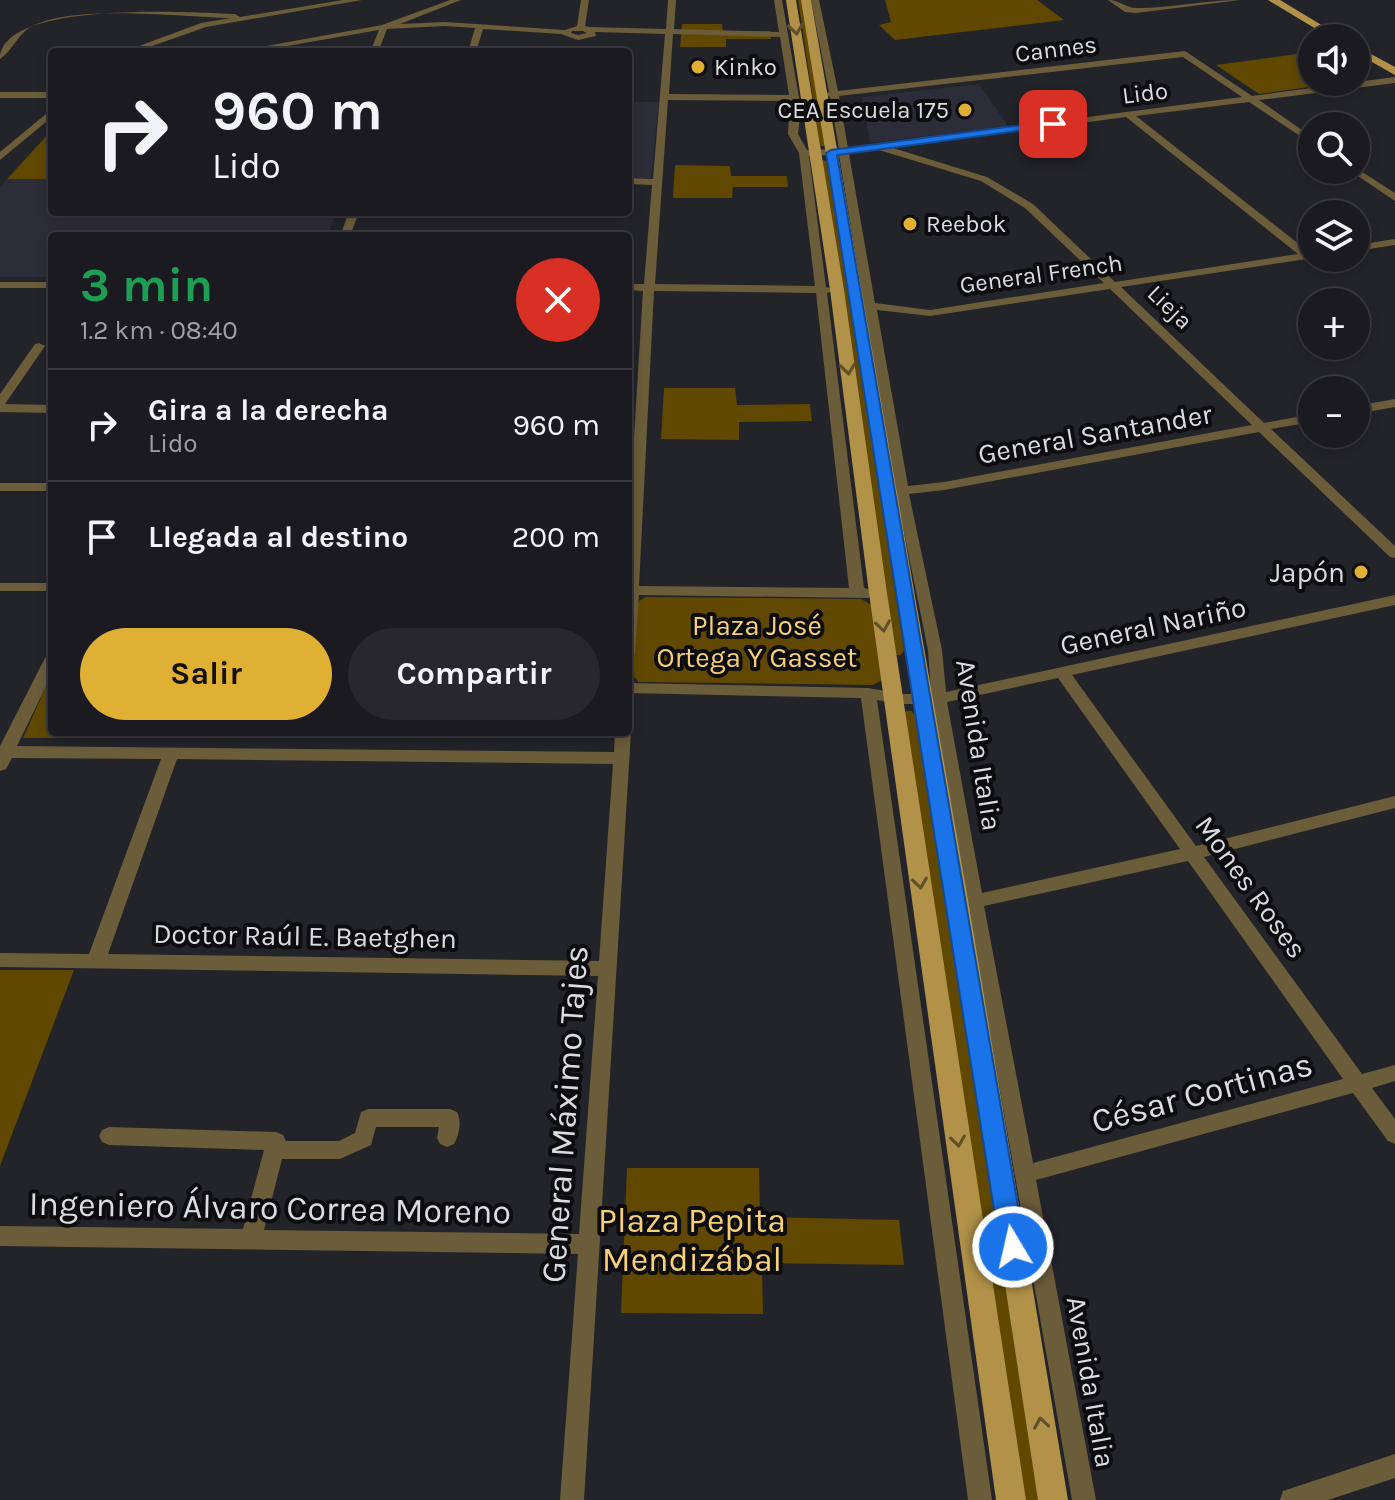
<!DOCTYPE html>
<html lang="es">
<head>
<meta charset="utf-8">
<style>
	body { margin:0; font-family:Karla,sans-serif; background:#27272d; color:#f1f3f6; height:100vh; display:flex; flex-direction:column; font-size:30px; white-space:nowrap }
	* { box-sizing:border-box; margin:0 }
	p { font-size:26px; color:#9fa1a5 }
	.icon { flex:none; width:44px; height:44px; fill:none; stroke:currentColor; stroke-width:2; stroke-linecap:round; stroke-linejoin:round }
	.map { position:relative; flex:1; overflow:hidden }
	.panel { position:absolute; left:48px; top:232px; width:584px; height:504px; display:flex; flex-direction:column; background:#1a1a20; border-radius:8px; box-shadow:0 4px 12px #0003,0 0 0 2px #38383e }
	.panel>* { flex:none }
	.top-card { position:absolute; left:48px; top:48px; width:584px; height:168px; border-radius:8px; box-shadow:0 4px 12px #0003,0 0 0 2px #38383e; background:#1a1a20; color:#f1f3f6; overflow:hidden }
	.tools { position:absolute; left:1298px; top:24px; display:grid; gap:16px }
	.tools a { display:grid; place-items:center; width:72px; height:72px; border-radius:50%; background:#1a1a20; box-shadow:0 4px 12px #0003,0 0 0 2px #38383e; font-size:40px }
	.pin { position:absolute; display:grid; place-items:center; width:68px; height:68px; color:#fff; margin:-34px; border-radius:16px; box-shadow:0 4px 12px #0006 }
	.me { position:absolute; width:88px; margin:-44px; rotate:351deg; stroke-linejoin:round; filter:drop-shadow(0 0 6px #0008) }
	.turn { display:flex; align-items:center; gap:28px; height:168px; padding:0 32px; font-size:36px }
	.turn .icon { width:104px; height:104px; stroke-width:2.5 }
	.turn b { display:block; font-size:56px; line-height:68px }
	.round { display:grid; place-items:center; flex:none; width:84px; height:84px; border-radius:42px; background:#27272d }
	.overview { display:flex; align-items:center; justify-content:space-between; height:136px; padding:0 32px }
	h1 { font-size:48px; font-weight:700; line-height:60px; color:#1e9e55 }
	.primary-button { display:flex; gap:16px; margin-top:auto; padding:16px 32px }
	.primary-button a { flex:1; height:92px; border-radius:48px; background:#e0b034; color:#111; font-size:32px; font-weight:700; line-height:92px; text-align:center }
	.primary-button a+a { background:#27272d; color:#f1f3f6 }
	ul { padding:0; list-style:none }
	li { display:flex; align-items:center; gap:24px; height:112px; padding:0 32px; border-top:2px solid #38383e }
	li div { flex:1 }
	li b { display:block; font-size:30px }
	li em { font-style:normal }
	.map>svg:first-child { display:block }
</style>
</head>
<body>
<div class="map">
<svg width="1395" height="1500" viewBox="0 0 1395 1500">
	<rect width="100%" height="100%" fill="#23232a"/>
	<!-- built -->
	<path fill="#2c2d38" d="M979,84l29,42 -138,17 -8,-46z
		M628,102h31l-8,76h-23z
		M7,179h45v33h285l-10,24h-275v41h-52v-90z"/>
	<!-- green -->
	<path fill="#604800" d="M798,0h5l22,146h-5z
		M885,0h152l27,20 -169,20 -16,-15 12,-3z
		M682,24h40l1,7h47l1,8h-45v8h-46z
		M1312,52v30h32l-85,12 -43,-29z
		M52,130v49h-45z
		M821,160l7,1 76,489 -3,5h-6z
		M675,165l55,1 1,10h56l1,11h-55l-1,11h-59z
		M664,388h71l2,17 73,-1 2,17 -73,1v18l-78,-1z
		M646,597l215,2 12,7 9,74 -9,5 -235,-3 -5,-7 3,-64 3,-10z
		M52,673v59h110l-3,6h-136z
		M907,711h5l4,7 123,782h-18l-117,-788z
		M0,970h74l-74,196z
		M627,1168h132l1,49 139,3 5,45 -142,-2 1,51 -142,-1z"/>
	<g fill="none" stroke-linecap="round" stroke-linejoin="round">
		<!-- minor -->
		<path fill="#6b5c3a" fill-rule="evenodd" d="M343,0h19l-156,27 -71,25h-12l78,-29 30,-5c-49,-1 -162,-15 -202,10 -12,8 -17,23 -29,31 0,-59 191,-47 235,-45l5,3z
			M450,0h11l-61,24 45,-2 120,8 12,-4 4,-26h8l-4,26 4,1 77,2 2,-29h8l-2,29 105,3 -5,-32h8l19,109 -3,25 9,16 32,-1 -9,-52 -7,-2 6,-3 -18,-92h8l19,91 347,-40 67,45 143,-19v6l-136,17 53,37v7l-63,-42 -113,14 173,136h3l1,6 -192,29 143,136 48,-9v8l-41,7 124,117v12l-5,-1 -131,-125 -315,58 -35,4 33,156 4,42 449,-97v10l-323,70 124,171 199,-50v12l-191,49 158,217 33,-9v16l-23,7 23,31v25l-7,-3 -35,-48 -317,87 60,320h-24l-140,-796h-29l-26,-4 115,800h-24l-107,-802 -233,-5v-10l240,5 35,6h28l-3,-44 -32,-157 -11,-5 9,-3 -55,-330 -30,1 17,131 11,3 -10,3 37,295 9,2 2,3 -7,5 -229,-3 -4,59 -7,5v-124l15,-244 -15,-1v-6h16l8,-99 -24,-1v-6l25,1 12,-145 -70,-2 1,4 -18,4 -17,-6 -78,-5 -7,23h-8l7,-24 -30,-2 -58,3 -9,23h-8l9,-22 -127,22h-19l149,-27zM572,31h11l4,2 -9,2 -7,-2zM673,34l107,3 9,58 -120,-1zM1183,57l59,40 -394,51 -9,-52zM668,100l122,1 -2,33 11,19 16,133 -160,-2zM1126,117l172,137 -183,28 -82,-78 -46,-27 -94,-29zM879,150l102,31 44,27 79,75 -174,27 -55,-7 -26,-149zM1110,289l142,136 -308,57 -36,4 -31,-176 53,6zM654,291l162,2 33,295 -210,-2zM1058,678l122,171 -198,44 -35,-191zM1188,861l155,218 -310,84 -49,-257z
			M1108,0c12,0 19,9 30,8 34,0 68,-8 102,-8l-104,13 -11,-1z
			M0,92h52v6h-52z
			M52,109v8l-52,43v-8z
			M1356,168l39,25v8l-46,-31h7z
			M349,212h10l-9,24h-10z
			M1395,239v6l-39,6v-6z
			M0,282h52v6h-52z
			M39,343l6,3 -40,58 47,1v8l-52,-1v-18l35,-50z
			M1395,399v8l-39,7v-8z
			M0,483h52v8h-52z
			M0,583h52v8h-52z
			M52,653v21l-35,72 597,6 1,-20h13l1,-4 2,4 -47,768h-24l18,-246 -578,-8v-20l243,3 21,-79 -155,-5 -7,-3 -3,-6 3,-6 7,-3 167,5 7,3 3,6h53l16,-8 6,-21 7,-3h82l7,3c5,10 2,23 -3,32l-7,3 -7,-3 -3,-6 2,-11h-63l-5,18 -31,14h-58l-18,71 315,4 19,-258 -598,-9v-14l89,1 72,-195 -149,-1 -6,11 -6,2v-25l45,-88zM177,759l436,5 -14,197 -491,-7z
			M1395,1454v24l-67,22h-48l3,-9 9,-3z"/>
		<!-- major -->
		<path fill="#b29249" fill-rule="evenodd" d="M786,0h10l48,290 43,303 139,907h-30l-127,-907 -39,-303z
			M801,0h10l157,900 100,600h-30l-92,-600z
			M1268,0h12l63,38h-12z
			M1356,46l39,21v8l-39,-22z"/>
	</g>
	<!-- one-way arrows -->
	<defs><path id="oneway-chevron" d="M-2-3.5L2.5 0L-2 3.5" fill="none" stroke-width="1.6" stroke-linecap="round" stroke-linejoin="round" transform="scale(2)"/></defs>
	<g stroke="#60502c">
		<use href="#oneway-chevron" transform="translate(796 29) rotate(82)"/>
		<use href="#oneway-chevron" transform="translate(848 369) rotate(82)"/>
		<use href="#oneway-chevron" transform="translate(883 626) rotate(81)"/>
		<use href="#oneway-chevron" transform="translate(920 883) rotate(82)"/>
		<use href="#oneway-chevron" transform="translate(958 1141) rotate(82)"/>
		<use href="#oneway-chevron" transform="translate(1041 1423) rotate(-99)"/>
	</g>
	<!-- route -->
	<path fill="#1a73e8" stroke="#114b97" stroke-width="2" d="M1053,121l3,1v4l-219,29 188,1092 -4,9 -8,3 -9,-3 -4,-9 -174,-1094 5,-3z"/>
	<!-- markers -->
	<g fill="#e0b034" stroke="#0d0d10" stroke-width="3">
		<circle cx="698" cy="67" r="8"/>
		<circle cx="965" cy="110" r="8"/>
		<circle cx="910" cy="224" r="8"/>
		<circle cx="1361" cy="572" r="8"/>
	</g>
	<g text-anchor="middle" dominant-baseline="central" stroke-width="8" stroke-linejoin="round" paint-order="stroke">
		<!-- far-street labels -->
		<g font-size="24" fill="#dbdce0" stroke="#0d0d10">
			<text transform="translate(1056 49) rotate(-7)">Cannes</text>
			<text transform="translate(1145 93) rotate(-7)">Lido</text>
			<text transform="translate(1041 274) rotate(-8)">General French</text>
			<text transform="translate(1170 307) rotate(44)">Lieja</text>
		</g>
		<!-- far-poi labels -->
		<g font-size="24" fill="#dbdce0" stroke="#0d0d10" text-anchor="start">
			<text x="714" y="67">Kinko</text>
			<text x="949" y="110" text-anchor="end">CEA Escuela 175</text>
			<text x="926" y="224">Reebok</text>
		</g>
		<!-- street labels -->
		<g font-size="28" fill="#dbdce0" stroke="#0d0d10">
			<text transform="translate(1095 434) rotate(-10)">General Santander</text>
			<text transform="translate(1153 626) rotate(-12)">General Nariño</text>
			<text transform="translate(979 745) rotate(81)">Avenida Italia</text>
			<text transform="translate(1251 887) rotate(54)">Mones Roses</text>
			<text transform="translate(305 936) rotate(1)">Doctor Raúl E. Baetghen</text>
			<text transform="translate(1091 1382) rotate(80)">Avenida Italia</text>
		</g>
		<!-- poi labels -->
		<g font-size="28" fill="#dbdce0" stroke="#0d0d10" text-anchor="end">
			<text x="1345" y="572">Japón</text>
		</g>
		<!-- park labels -->
		<g font-size="28" fill="#f8d077" stroke="#0d0d10">
			<text x="757" y="625">Plaza José<tspan x="757" dy="32">Ortega Y Gasset</tspan></text>
		</g>
		<!-- near-street labels -->
		<g font-size="34" fill="#dbdce0" stroke="#0d0d10">
			<text transform="translate(1202 1093) rotate(-15)">César Cortinas</text>
			<text transform="translate(565 1114) rotate(-86)">General Máximo Tajes</text>
			<text transform="translate(270 1208) rotate(1)">Ingeniero Álvaro Correa Moreno</text>
		</g>
		<!-- near-park labels -->
		<g font-size="34" fill="#f8d077" stroke="#0d0d10">
			<text x="692" y="1221">Plaza Pepita<tspan x="692" dy="39">Mendizábal</tspan></text>
		</g>
	</g>
</svg>
<div class="tools">
<a><svg class="icon" aria-label="sound" viewBox="0 0 24 24"><path d="M4 9h4l5-4v14l-5-4H4zM17 9q2 3 0 6"/></svg></a>
<a><svg class="icon" aria-label="search" viewBox="0 0 24 24"><circle cx="10" cy="10" r="6"/><path d="M15 15l6 6"/></svg></a>
<a><svg class="icon" aria-label="layers" viewBox="0 0 24 24"><path d="M12 4l9 5-9 5-9-5zM3 14l9 5 9-5"/></svg></a>
<a>+</a>
<a>−</a>
</div>
<div class="pin" style="left:1053px;top:124px;background:#d93025"><svg class="icon" aria-label="arrive" viewBox="0 0 24 24"><path d="M6 21V4h12l-3 4 3 4H6"/></svg></div>
<svg class="me" style="left:1013px;top:1247px" viewBox="-20 -20 40 40"><circle r="17" fill="#1a73e8" stroke="#fff" stroke-width="3"/><path d="M0-11L8 9 0 5-8 9z" fill="#fff"/></svg>
<div class="top-card">
<div class="turn"><svg class="icon" aria-label="right" viewBox="0 0 24 24"><path d="M7 20v-9h11M14 6l5 5-5 5"/></svg><div><b>960 m</b>Lido</div></div>
</div>
<section class="panel">
<div class="overview"><div><h1>3 min</h1><p>1.2 km · 08:40</p></div><a class="round" style="background:#d93025;color:#fff"><svg class="icon" aria-label="close" viewBox="0 0 24 24"><path d="M6 6l12 12M18 6L6 18"/></svg></a></div>
<ul>
<li><svg class="icon" aria-label="right" viewBox="0 0 24 24"><path d="M7 20v-9h11M14 6l5 5-5 5"/></svg><div><b>Gira a la derecha</b><p>Lido</p></div><em>960 m</em></li>
<li><svg class="icon" aria-label="arrive" viewBox="0 0 24 24"><path d="M6 21V4h12l-3 4 3 4H6"/></svg><div><b>Llegada al destino</b></div><em>200 m</em></li>
</ul>
<div class="primary-button"><a>Salir</a><a>Compartir</a></div>
</section>
</div>
</body>
</html>
